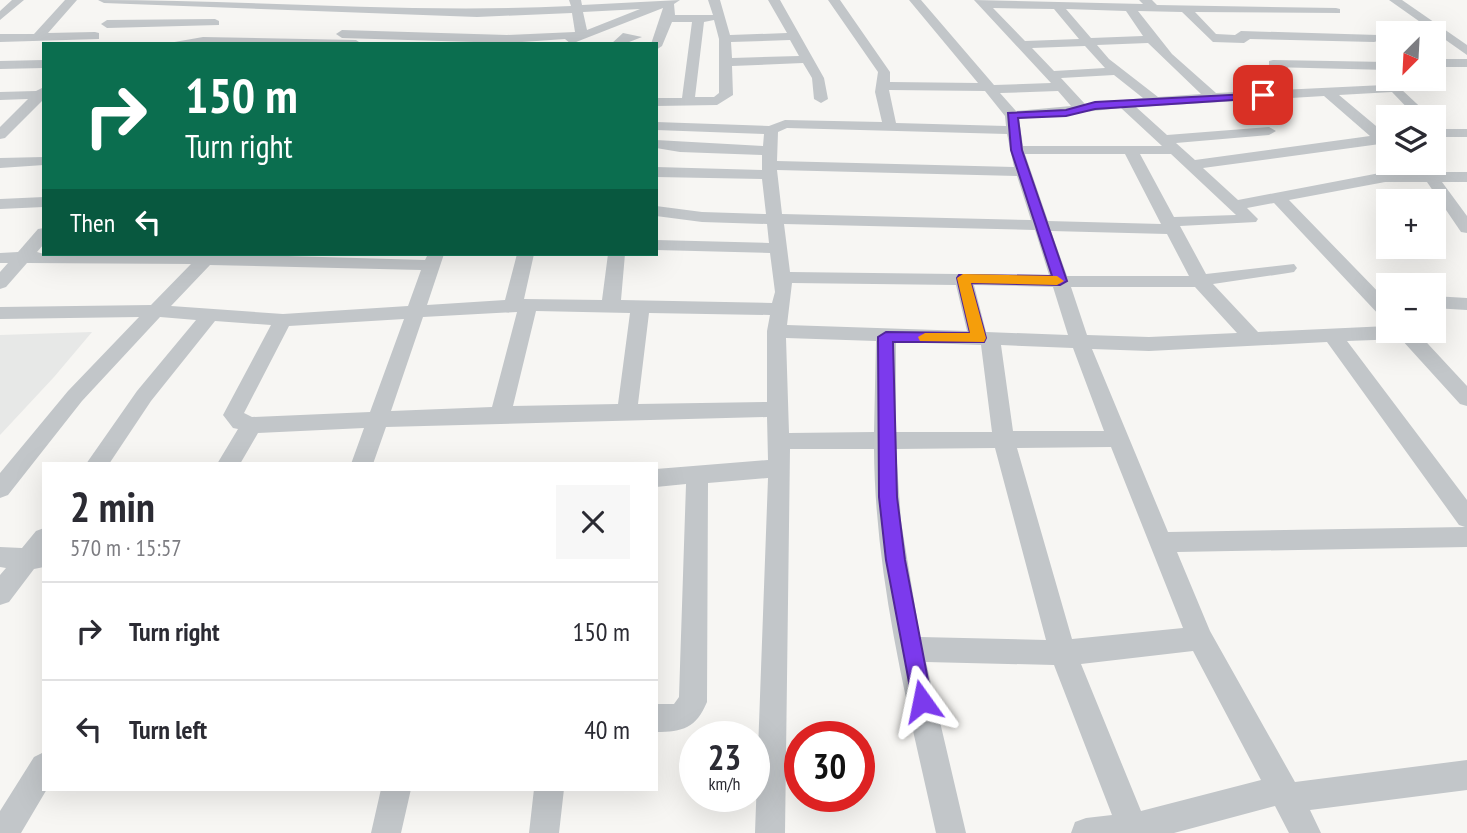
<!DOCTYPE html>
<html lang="en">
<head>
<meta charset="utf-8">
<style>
	body { margin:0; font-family:"PT Sans Narrow",sans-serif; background:#f7f7f7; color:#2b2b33; height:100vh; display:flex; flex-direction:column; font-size:26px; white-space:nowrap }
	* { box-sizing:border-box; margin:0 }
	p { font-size:23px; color:#7c7c81 }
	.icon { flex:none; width:38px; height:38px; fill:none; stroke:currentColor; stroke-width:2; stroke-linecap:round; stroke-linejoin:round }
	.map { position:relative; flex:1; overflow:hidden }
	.drawer { position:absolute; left:42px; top:462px; width:616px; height:329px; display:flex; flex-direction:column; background:#fff; border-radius:0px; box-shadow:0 7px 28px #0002 }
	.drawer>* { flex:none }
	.top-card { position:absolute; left:42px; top:42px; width:616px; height:214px; border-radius:0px; box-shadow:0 7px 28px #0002; background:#0b6e4f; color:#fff; overflow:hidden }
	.needle { width:46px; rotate:204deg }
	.tools { position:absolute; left:1376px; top:21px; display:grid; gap:14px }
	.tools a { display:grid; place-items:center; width:70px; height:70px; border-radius:0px; background:#fff; box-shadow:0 7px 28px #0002; font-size:35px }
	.speed { position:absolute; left:679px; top:721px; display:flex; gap:14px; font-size:35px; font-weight:700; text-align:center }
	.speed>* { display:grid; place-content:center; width:91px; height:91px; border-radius:50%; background:#fff; box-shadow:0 7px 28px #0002; line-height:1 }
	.speed small { font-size:18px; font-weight:400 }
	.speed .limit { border:10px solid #d22; background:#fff; color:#111 }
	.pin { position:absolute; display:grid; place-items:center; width:60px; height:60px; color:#fff; margin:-30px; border-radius:14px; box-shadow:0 4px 10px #0006 }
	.me { position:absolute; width:77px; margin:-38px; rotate:348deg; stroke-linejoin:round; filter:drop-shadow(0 0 5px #0008) }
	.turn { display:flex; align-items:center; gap:24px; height:147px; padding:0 28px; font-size:32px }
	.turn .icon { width:91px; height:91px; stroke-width:2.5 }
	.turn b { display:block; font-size:49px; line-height:60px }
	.then { display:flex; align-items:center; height:66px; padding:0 28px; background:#0003; gap:14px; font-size:26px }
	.round { display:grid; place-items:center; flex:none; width:74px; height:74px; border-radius:0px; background:#f7f7f7 }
	.headline { display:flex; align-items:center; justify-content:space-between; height:119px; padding:0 28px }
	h1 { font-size:42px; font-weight:700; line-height:52px }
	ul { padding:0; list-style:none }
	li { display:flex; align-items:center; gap:21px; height:98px; padding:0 28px; border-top:2px solid #e1e1e2 }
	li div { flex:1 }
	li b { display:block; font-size:26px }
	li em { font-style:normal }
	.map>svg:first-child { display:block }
</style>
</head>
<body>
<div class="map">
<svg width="1467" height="833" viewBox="0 0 1467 833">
	<rect width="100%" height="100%" fill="#f7f6f3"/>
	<!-- built -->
	<path fill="#e7e8e7" d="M92,332l-38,45 -54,58v-100z"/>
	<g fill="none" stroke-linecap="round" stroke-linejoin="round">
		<!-- street -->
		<path fill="#c2c6c9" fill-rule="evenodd" d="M12,0h12l-24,20v-9z
			M65,0h12l-29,33 47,-1 4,1v6l-99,3v-8h34z
			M98,0c158,0 315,14 473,6l-2,-6h12l1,5 98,-5 -6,4 1,11h38l-5,-15h12l10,35 57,-2 -19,-33h12l44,78 4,21 -7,4 -7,-4 -2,-21 -9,-15 -71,3 1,29 -16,10 -61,1v-8h26l10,-76h-20l-10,24 -6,4v-6h-5l12,-36 -92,36 -6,-5 -58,4 -165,-5 -6,-4 6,-4 165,5 68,-3 -3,-19 -95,4 -373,-14zM640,9l-53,21 -4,-18zM714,20l5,19v54l-5,4h-19l9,-75zM790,40l9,16 -67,2 -1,-16z
			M828,0h12l50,72v10l88,1 -69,-83h12l73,85 57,-2 -77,-83 169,4 -4,-4h13l5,5 179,3 4,1v4l-145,-1 21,22 19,1 6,-4 137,4v6l-4,1 -124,-3 -6,4 -31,-1 -31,-30 -44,-1 34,43 44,39 168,-8 -5,-6 7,-4 45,42h-15l-24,-25 -53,3 49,41v11l-8,-3 -177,24 35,32 147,-28h31l-3,-3 8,-5 14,8h32v10h-25l25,34v17l-6,-1 -34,-50h-42l-96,18 99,102v17l-7,-2 -107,-114 -27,5 11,11 -2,3 -76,4 26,48 88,-10 3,4 -3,4 -6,1 -75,11 45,48 130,-6v5h28l51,55v20l-7,-2 -59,-65 -54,2 120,159v47l-290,5 33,79 85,151 172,-22v30l-157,20 11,23h-32l-14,-27 -101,27h-103l4,-11 11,-4 26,-3 -58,-150 -128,-3 40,171h-30c-28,-127 -61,-254 -62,-384h-84l-5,384h-30l13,-355 -60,5 -1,219c-11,26 -24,30 -51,30v-28h18l5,-7 7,-213 -30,3v-18l112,-9 -1,-43 -381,10 -13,37h-22l13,-36 -106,5 -18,31h-23l21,-35 -5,-1 -10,-13 48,-90 -56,-4 -64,80 -42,63h-23l51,-73 59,-71 -36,-3 -78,84 -74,94 -8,3v-25l68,-82 71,-74 -139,2v-12l151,-2 40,-41 -164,-1 -21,24 -6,2v-17l8,-9h-8v-10l18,-1 20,-23 6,-1v16l-7,8 7,2h174l207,6 3,-6h16l-17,51 78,-5 12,-46h17l-10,45 78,1 6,-46h17l-4,46 151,3 3,-11 -5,-39 -114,-3v-10l113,3 -2,-19 -65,-2 -46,-6v-10l46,6 64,2 -4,-35 -106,-2v-10l106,3v-15l-82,-3 -24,-4v-8l107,6 1,-12 -108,-4v-8l113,4 16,-6 97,2 -7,-30 3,-20zM993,8l61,1 25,30 -54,2zM1066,9l60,2 17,25 -52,2zM1148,43l53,51 -43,3 -49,-38 -12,-14zM1085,46l20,22 -51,3 -22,-23zM1114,75l29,23 -58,6 -24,-26zM889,90l96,1 20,25 1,10 -110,-3zM1058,91l13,15 -55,5 -16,-18zM1324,96l46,40 -175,24 -19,-17 93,-8 7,-4 -7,-4 -102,8 -31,-28zM1121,108l41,38h-139l-4,-27zM787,128l220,6 7,33 -237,-6 1,-29zM1025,154h100l36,70 -113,-3zM1140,154h31l65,61 -62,2zM777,170l240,6 14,44 -249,-6zM784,224l251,6 14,45 -259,-3zM1051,231l116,3 22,42h-122zM210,265l211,5 -13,36 -125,8 -112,-8zM792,283l164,2 11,46 -180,-6zM974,285l79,2 15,48 -82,-3zM1071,287h124l42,46 -88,4 -62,-2zM536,311l94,2 -12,91 -105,2zM517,312l-25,95 -101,4 32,-94zM649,313l121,2 -3,16v71l-129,2zM404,319l-34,93 -118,5 -8,-4 45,-87zM786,338l90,3 -2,91 -85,1zM896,342l85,3 11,87h-96zM1327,342l132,183 6,2 -297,5 -76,-183 57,2zM1001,345l72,3 31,83h-91zM1111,447l72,181 -111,11 -55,-191zM995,448l51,192 -126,-3 -19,-116 -5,-72zM1193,651l68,129 -120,31 -60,-147z
			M1389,0h13l65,45v10z
			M215,19l4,2v4l-112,3 -6,-4 6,-4z
			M623,33l19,4 -18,7h-13z
			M203,37l153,3 6,4h-199z
			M1433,59h34v8h-34z
			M44,60v8l-44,1v-8z
			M1273,60l115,2v8l-119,-3v-6z
			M44,87v12l-39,39 -5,1v-12l28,-28 -28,1v-8l36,-1z
			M1433,129h34v8h-34z
			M44,157v8l-44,3v-10z
			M44,197v10l-44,2v-10z
			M1433,296l34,2v12l-34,-2z
			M44,528v39l-10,2 -25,33 -9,3v-30l6,-7 -6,-1v-20l22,1 14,-17z
			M44,752v37h3l-26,44h-21v-22l34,-54z
			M381,789h30l-10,44h-30z
			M534,789h30l-5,44h-30z"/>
	</g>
	<!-- route -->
	<path fill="#7c3aed" stroke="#51269a" stroke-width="2" d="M1267,93l-4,5 -168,11 -29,7 -48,2 4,32 45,131 -7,4 -89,-2 15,55 -2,4h-91l4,155 8,63 27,141 -3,8 -7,3 -8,-3 -28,-149 -7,-63 -1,-160 8,-5 84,1 -13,-55 2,-3 93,1 -41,-126 -3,-37 58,-3 29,-8z"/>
	<!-- slow -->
	<path fill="#f59e0b" d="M963,274l94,2 7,5 -7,4 -86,-2 15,55 -2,4 -64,-1 -2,-4 7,-4h45l-13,-55z"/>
</svg>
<div class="tools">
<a><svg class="needle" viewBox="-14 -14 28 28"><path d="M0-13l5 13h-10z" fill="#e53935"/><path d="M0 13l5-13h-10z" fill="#7c7c81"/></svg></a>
<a><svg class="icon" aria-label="layers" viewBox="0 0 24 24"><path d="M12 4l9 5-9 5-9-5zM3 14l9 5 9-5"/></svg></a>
<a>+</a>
<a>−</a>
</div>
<div class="speed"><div>23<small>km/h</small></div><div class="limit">30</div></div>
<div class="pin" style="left:1263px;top:95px;background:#d93025"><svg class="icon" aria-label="arrive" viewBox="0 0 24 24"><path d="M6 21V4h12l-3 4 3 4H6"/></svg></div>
<svg class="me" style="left:922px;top:701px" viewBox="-20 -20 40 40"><path d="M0-17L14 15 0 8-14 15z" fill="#7c3aed" stroke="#fff" stroke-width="4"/></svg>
<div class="top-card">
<div class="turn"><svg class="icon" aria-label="right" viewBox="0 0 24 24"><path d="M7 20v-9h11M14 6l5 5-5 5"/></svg><div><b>150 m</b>Turn right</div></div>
<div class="then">Then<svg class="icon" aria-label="left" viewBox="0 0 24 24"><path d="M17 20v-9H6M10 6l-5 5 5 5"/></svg></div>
</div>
<section class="drawer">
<div class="headline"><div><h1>2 min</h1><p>570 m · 15:57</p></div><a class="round"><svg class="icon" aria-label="close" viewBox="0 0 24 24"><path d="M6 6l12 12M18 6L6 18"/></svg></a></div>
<ul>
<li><svg class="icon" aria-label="right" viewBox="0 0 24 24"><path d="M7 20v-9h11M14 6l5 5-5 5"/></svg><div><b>Turn right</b></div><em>150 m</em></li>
<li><svg class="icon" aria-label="left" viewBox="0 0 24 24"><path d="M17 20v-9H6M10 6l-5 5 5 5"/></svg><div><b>Turn left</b></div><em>40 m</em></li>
</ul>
</section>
</div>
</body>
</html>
